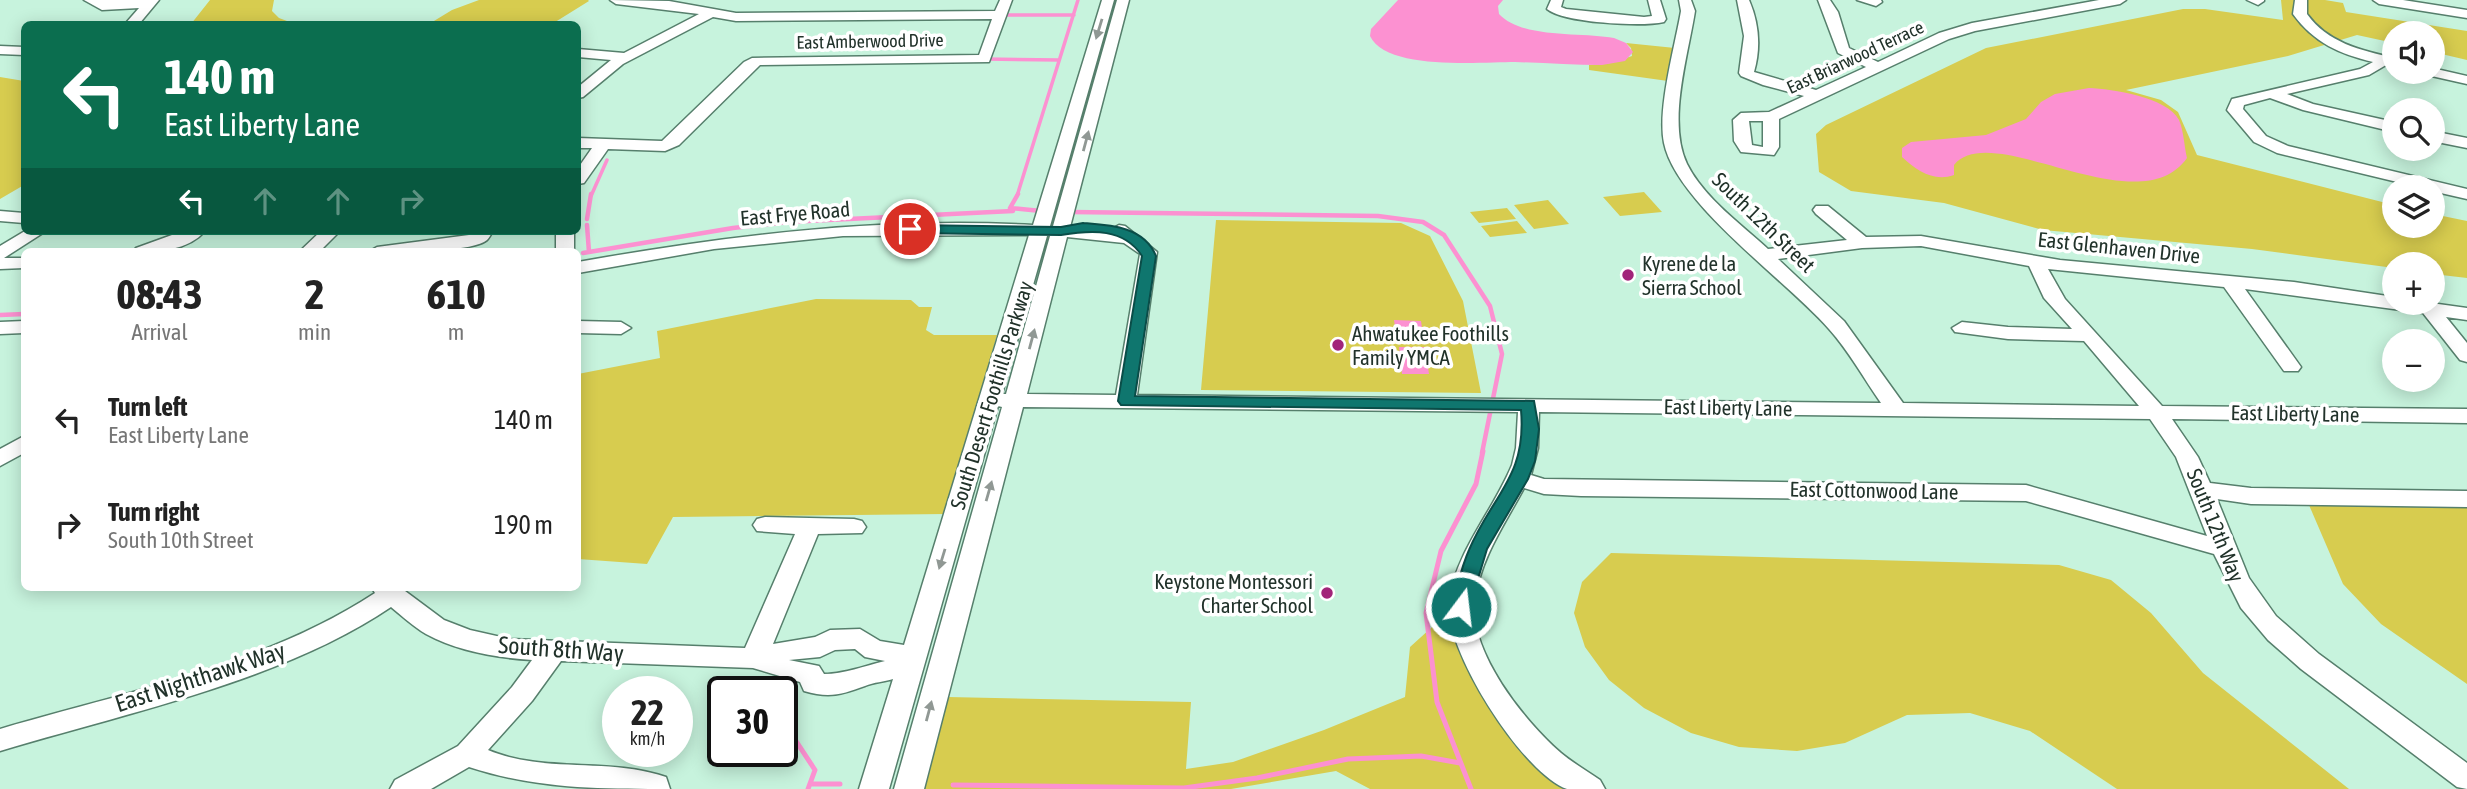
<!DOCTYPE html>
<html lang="en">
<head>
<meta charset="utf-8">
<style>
	body { margin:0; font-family:"Asap Condensed",sans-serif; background:#f2f2f2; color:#222; height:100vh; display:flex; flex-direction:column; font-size:26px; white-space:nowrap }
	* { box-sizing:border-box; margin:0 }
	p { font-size:23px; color:#767676 }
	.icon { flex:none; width:38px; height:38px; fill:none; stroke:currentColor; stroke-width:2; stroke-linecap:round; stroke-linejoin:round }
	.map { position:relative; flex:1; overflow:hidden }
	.side { position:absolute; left:21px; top:248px; width:560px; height:343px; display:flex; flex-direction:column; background:#fff; border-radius:10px; box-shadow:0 4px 18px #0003 }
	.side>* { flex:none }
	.banner { position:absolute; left:21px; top:21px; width:560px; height:214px; border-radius:10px; box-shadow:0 4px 18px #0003; background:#0b6e4f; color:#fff; overflow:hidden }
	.tools { position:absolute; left:2382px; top:21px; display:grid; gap:14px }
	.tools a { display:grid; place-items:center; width:63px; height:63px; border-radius:50%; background:#fff; box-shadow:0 4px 18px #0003; font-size:35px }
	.speed { position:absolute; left:602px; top:676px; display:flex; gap:14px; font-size:35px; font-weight:700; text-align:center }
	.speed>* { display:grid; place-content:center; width:91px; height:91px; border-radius:50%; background:#fff; box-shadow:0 4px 18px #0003; line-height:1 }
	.speed small { font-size:18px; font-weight:400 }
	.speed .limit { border:4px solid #111; border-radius:10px; background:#fff; color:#111 }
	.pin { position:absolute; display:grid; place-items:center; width:60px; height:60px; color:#fff; margin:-30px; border:4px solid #fff; border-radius:50%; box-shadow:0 2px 7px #0007 }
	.me { position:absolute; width:77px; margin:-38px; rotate:15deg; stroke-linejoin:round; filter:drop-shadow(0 0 5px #0008) }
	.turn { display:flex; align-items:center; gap:24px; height:147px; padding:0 28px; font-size:32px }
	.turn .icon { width:91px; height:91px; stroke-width:2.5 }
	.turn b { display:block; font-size:49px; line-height:60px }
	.lanes { display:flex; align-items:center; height:66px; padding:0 28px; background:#0003; justify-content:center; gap:35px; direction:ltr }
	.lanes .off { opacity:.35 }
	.eta { display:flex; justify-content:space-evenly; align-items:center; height:119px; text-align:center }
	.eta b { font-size:42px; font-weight:700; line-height:49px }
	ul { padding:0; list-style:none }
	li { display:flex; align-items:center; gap:21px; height:105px; padding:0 28px }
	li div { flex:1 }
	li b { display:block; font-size:26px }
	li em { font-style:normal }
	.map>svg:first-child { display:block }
</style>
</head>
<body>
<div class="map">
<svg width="2467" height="789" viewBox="0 0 2467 789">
	<rect width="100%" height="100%" fill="#c7f3dd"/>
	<!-- green -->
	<path fill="#d7cc4f" d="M210,0h64l-2,11 7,7 16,6h-104z
		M479,0h109l1,1 -37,23h-123l23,-14z
		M2281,0h44l18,3 3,9 121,19v29l-34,-8 -1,-19h-38v10l-37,-8 -69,21 -162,34 35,10 17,12 19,43 197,50v21h38l1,-12 34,7v57l-34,-4 -1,-10h-38v4l-142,-19 -209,-19 -99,-27 -93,-12 -32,-19 -3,-38 10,-9 160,-77 197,-39h22l78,11z
		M1626,43l49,5 -7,33 -79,-11v-5l22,-2 21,-7 -1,-8z
		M0,77l24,4v104l-24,14z
		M1644,192l18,20 -42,4 -17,-19z
		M1548,200l21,24 -35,5 -20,-24z
		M1507,208l9,11 -37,4 -9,-11z
		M1216,220l185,3 29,13 33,65 18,92 -280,-3z
		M1517,221l10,12 -37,4 -9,-11z
		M816,299l95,1 8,7h13l-6,23 8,5h63l-51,179 -273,3 -26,47 -69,-5v-185l82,-16 -3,-27z
		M2309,505l158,3v176l-86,-60 -38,-40z
		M1611,553l448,12 52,15 40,33 52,60 146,116h-232l-87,-58 -60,-18 -63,2 -62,28 -48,8 -58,-4 -48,-14 -47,-25 -35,-28 -24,-33 -11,-34 8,-31z
		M1452,609l15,55 108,125h-205l-34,-18 -105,18h-309l26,-92 243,5 -5,67 47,-7 91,-32 81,-33 5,-50z"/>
	<!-- water -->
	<path fill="#fc91d1" d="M1398,0h105l-5,6 1,8c23,25 83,18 115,24l12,5 7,9 -8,9 -23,4c-29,0 -58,-2 -87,-3 -33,0 -129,9 -145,-26l1,-7z
		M2089,88c23,1 78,9 90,32 5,12 5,26 8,38 -49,69 -195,-40 -233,7v10c-20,7 -37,-4 -52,-18v-9l9,-6 75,-7 40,-16 15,-17 14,-8z
		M1394,320l27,1 3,20 -27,-1z
		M1399,347h26l4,27h-27z"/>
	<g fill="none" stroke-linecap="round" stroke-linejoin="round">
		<!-- stream-far2 -->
		<path stroke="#fc91d1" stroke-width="3.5" d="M1001,15h73
			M984,59l75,1
			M591,196l16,-36
			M1017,196l61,-196"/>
		<!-- stream-far1 -->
		<path stroke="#fc91d1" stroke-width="4.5" d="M1018,194l-8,14 31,3
			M1071,212l307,4 45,6 21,13 46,71 12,48 -20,99
			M587,219l4,-25
			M587,225l2,27
			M583,253l150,-25 54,-6 226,-11
			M0,315l24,-1"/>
		<!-- stream -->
		<path stroke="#fc91d1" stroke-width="5" d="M794,738l21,32 -7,19
			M810,784h30
			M953,785l231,3 73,-10 91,-19 73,-3 39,7
			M1471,789l-34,-87 -11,-89 15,-62 35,-67 7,-33"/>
		<!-- minor casing -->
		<g stroke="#567f6c" stroke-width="3">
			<path id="minor" d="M84,0h75l-20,24h-14l14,-16 -37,2z
				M610,0l59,1 67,12 259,-2 5,-11h12l-23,62 -229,3 -81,80 -14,6 -57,-2 -24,34 -6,1v-16l14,-20h-14v-10l84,3 82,-79 8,-4 227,-3 13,-36 -256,2 -23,-4 -90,47 -40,33 -5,1v-11l33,-27 -33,-3v-8l46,4 75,-39 -83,-10z
				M1102,0h12l-64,226h3l64,-226h12l-59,227 40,3 9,-5 6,1 32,26 -20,143 744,8c-17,-24 -32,-52 -52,-74 -42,-48 -153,-126 -165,-186 -7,-34 11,-97 17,-132l-2,-11h12l4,11c-7,45 -28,111 -8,153 17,34 54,60 81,85l79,-9 -31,-26 -3,-4 3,-4h12l38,31 55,-1 139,24 234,22 100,15v6h37l36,5v12l-21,-3 21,26v19l-7,-2 -37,-47 -178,-24 56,78 -3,4h-14l-60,-84 -176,-18 17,30 97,107 305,3v14l-295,-4 26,38 12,26 41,5 216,3v16l-216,-3 -34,-5 32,79 27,38 43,38 148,109v26l-10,-2 -156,-118 -33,-29 -27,-32 -27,-54 -188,-53 -445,-5 -37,-2 -20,-6c-19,36 -43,69 -49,111 -8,51 50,123 86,154 12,10 26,18 39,27l5,9c-11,0 -28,0 -38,0 -44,-15 -125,-142 -118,-189 8,-50 44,-89 63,-135l4,-17 2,-36 -495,-5 -99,382h-30l108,-382 -4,-1 -109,383h-30l34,-110c-9,3 -19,3 -28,7 -22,8 -35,13 -61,5l-4,-9 -47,-14 -192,-7 -29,40 -44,49c58,24 120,7 178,27l4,12c-71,0 -134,0 -201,-22l-38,22h-41l5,-9 63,-34 54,-59 20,-27c-34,-2 -75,-9 -106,-26 -12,-7 -24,-18 -35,-27 -109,74 -265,106 -391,144v-22c125,-37 264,-63 375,-136l-3,-5h29l43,32 26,10 40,9 235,9 50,-114 -38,-3 -4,-6 4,-6 8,-2 89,2 8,2 4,6 -4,6 -44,1 -45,110 42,-7 15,-7 30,-1 20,12 24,4 125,-410 -186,1 -129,13 -136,24v-11c150,-27 301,-45 455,-37zM1047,236h3l-44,158h-4zM1067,237l57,6 16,11 -24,141 -89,-1zM1921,246l108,20 15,32 28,31 -64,-2 -46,-5 -10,6 3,4 53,7 76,2 55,65 -236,-3 -59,-82 -66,-62 84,-11zM1539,412l611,7 26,38 31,79 -181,-51 -482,-6 -13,-4 7,-27zM855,649l10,8 20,4c-21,5 -41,13 -61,13l-5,-8 -30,-6 31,-3 15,-7z
				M1551,0h12l-2,7 5,2 78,8 8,-1 -4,-16h12l6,19 -2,3c-22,5 -100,1 -117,-13z
				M1737,0h12c10,23 12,48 5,72l62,18 50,-23 -28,-14 -20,-53h12l8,12 11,36 29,14 61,-29 33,-10 127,-23h27l-6,4 -145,27 -26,8 -170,80v28l-5,8 -33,-3 -7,-11 -1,-21 8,-7 28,-1 35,-16 -41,-11 -22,-9 -2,-3 5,-37zM1749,121h14v26l-11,-2z
				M1857,0h24l1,2 -6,4z
				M2247,0h17v1l-6,4z
				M2295,0h12v14c21,29 53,36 87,44v8l-8,-1 -17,10 -82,19 26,10 81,18v10l-91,-22 -33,-12 -26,7 -1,4 23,27 22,10 179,43v10l-35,-8v-4h-14l-141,-34 -23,-11 -27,-32 5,-11 128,-30 13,-7c-33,-8 -59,-19 -80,-48z
				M2373,0h30l64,10v8l-88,-14z
				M0,46l24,1v8l-24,-1z
				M2432,68l35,8v8l-40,-9 -2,-3h7z
				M2432,131l35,7v10l-35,-7z
				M0,211l24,2v10l-24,-2z
				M25,231h21l-42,27h20v10l-24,1v-23z
				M183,231h22c-17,20 -48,21 -72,21l3,-4z
				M321,231h19l-21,21h-20z
				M475,231h18c-2,3 -4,7 -6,9 -15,13 -97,12 -119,12l9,-5 92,-12z
				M556,231h18v21h-18z
				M24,321v12l-24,1v-12z
				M578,321l43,1 10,6 -10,6 -43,-1z
				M24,436v17l-24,13v-17z"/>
		</g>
		<!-- minor -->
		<use href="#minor" fill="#fff" fill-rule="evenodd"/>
	</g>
	<!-- one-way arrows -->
	<defs><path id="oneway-solid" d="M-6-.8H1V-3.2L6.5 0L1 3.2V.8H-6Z" transform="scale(1.75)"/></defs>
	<g fill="#909894">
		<use href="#oneway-solid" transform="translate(1099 29) rotate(107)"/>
		<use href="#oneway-solid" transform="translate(1086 141) rotate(-75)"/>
		<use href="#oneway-solid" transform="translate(1032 339) rotate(-75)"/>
		<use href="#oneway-solid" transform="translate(989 491) rotate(-74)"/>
		<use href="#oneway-solid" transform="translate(942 559) rotate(107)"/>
		<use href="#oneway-solid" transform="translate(929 711) rotate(-75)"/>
	</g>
	<!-- route -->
	<path fill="#0f766e" stroke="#0a4d48" stroke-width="2" d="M1083,223c26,2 61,3 73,33l-21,140 399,5 5,28 -4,32 -7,18 -41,70 -19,63h-14l-3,-5c6,-19 10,-39 18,-57 23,-55 58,-73 52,-140l-400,-5 -3,-4 24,-145c-18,-28 -50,-26 -81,-21l-151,-2 -7,-4 7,-4 151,2z"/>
	<!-- markers -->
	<g fill="#a12479" stroke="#fff" stroke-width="2.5">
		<circle cx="1628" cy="275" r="7"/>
		<circle cx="1338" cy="345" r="7"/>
		<circle cx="1327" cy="593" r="7"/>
	</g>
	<g text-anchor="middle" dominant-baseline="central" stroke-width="7" stroke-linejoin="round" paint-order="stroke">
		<!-- far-street labels -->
		<g font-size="18" fill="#21322a" stroke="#fff">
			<text transform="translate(870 41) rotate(-1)">East Amberwood Drive</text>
			<text transform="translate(1855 57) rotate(-25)">East Briarwood Terrace</text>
		</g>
		<!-- street labels -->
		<g font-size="21" fill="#21322a" stroke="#fff">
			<text transform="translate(795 213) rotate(-5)">East Frye Road</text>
			<text transform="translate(1764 222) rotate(44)">South 12th Street</text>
			<text transform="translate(2119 247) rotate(6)">East Glenhaven Drive</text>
			<text transform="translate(991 395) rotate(-73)">South Desert Foothills Parkway</text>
			<text transform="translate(1728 407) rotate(1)">East Liberty Lane</text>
			<text transform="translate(2295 413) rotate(1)">East Liberty Lane</text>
			<text transform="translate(1874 490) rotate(1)">East Cottonwood Lane</text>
			<text transform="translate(2216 525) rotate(68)">South 12th Way</text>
		</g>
		<!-- poi labels -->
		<g font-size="21" fill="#21322a" stroke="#fff" text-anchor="start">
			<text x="1642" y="263">Kyrene de la<tspan x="1642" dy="24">Sierra School</tspan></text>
			<text x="1352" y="333">Ahwatukee Foothills<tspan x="1352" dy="24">Family YMCA</tspan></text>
			<text x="1313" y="581" text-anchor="end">Keystone Montessori<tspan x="1313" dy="24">Charter School</tspan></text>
		</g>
		<!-- near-street labels -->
		<g font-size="24" fill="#21322a" stroke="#fff">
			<text transform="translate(561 649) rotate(4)">South 8th Way</text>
			<text transform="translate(200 677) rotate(-18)">East Nighthawk Way</text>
		</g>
	</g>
</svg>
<div class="tools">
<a><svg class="icon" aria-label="sound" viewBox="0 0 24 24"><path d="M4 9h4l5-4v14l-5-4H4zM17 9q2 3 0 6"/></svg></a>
<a><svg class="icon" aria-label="search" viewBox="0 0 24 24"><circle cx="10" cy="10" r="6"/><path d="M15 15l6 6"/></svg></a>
<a><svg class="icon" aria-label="layers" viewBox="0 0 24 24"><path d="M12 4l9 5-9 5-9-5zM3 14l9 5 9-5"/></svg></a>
<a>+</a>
<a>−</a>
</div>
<div class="speed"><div>22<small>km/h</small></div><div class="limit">30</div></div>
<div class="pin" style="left:910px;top:229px;background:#d93025"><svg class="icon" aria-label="arrive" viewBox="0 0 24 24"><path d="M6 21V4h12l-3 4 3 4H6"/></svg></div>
<svg class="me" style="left:1461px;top:607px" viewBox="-20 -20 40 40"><circle r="17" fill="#0f766e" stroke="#fff" stroke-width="3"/><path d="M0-11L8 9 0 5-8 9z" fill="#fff"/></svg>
<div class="banner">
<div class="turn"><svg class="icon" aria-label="left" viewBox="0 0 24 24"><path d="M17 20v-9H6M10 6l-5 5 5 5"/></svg><div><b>140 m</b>East Liberty Lane</div></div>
<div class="lanes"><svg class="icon" aria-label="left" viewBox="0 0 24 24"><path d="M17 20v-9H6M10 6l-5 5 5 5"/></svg><svg class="icon off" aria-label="ahead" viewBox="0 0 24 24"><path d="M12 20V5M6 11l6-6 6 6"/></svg><svg class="icon off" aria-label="ahead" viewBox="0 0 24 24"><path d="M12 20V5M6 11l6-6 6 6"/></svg><svg class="icon off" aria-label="right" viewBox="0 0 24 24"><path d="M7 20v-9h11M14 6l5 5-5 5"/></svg></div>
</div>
<section class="side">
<div class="eta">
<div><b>08:43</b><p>Arrival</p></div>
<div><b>2</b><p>min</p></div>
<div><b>610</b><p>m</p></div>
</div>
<ul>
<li><svg class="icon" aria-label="left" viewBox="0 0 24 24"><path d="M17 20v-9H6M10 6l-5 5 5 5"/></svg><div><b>Turn left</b><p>East Liberty Lane</p></div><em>140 m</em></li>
<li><svg class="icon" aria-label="right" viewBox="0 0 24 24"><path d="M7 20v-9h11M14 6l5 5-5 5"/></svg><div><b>Turn right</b><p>South 10th Street</p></div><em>190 m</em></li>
</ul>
</section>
</div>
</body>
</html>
